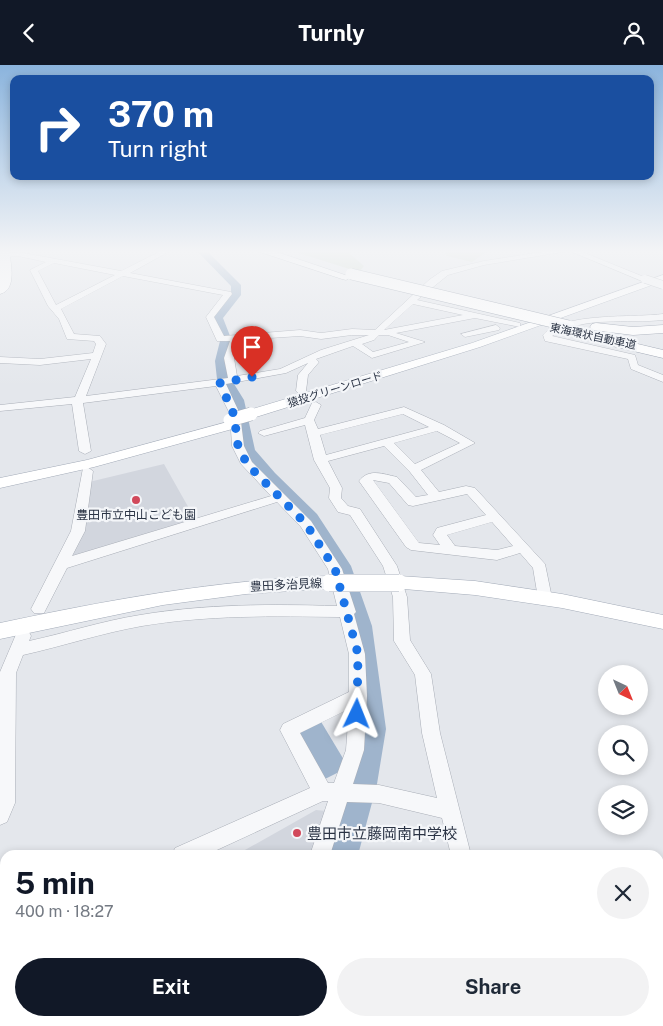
<!DOCTYPE html>
<html lang="en">
<head>
<meta charset="utf-8">
<style>
	body { margin:0; font-family:"Public Sans","Noto Sans JP",sans-serif; background:#f2f2f3; color:#1f2937; height:100vh; display:flex; flex-direction:column; font-size:19px; white-space:nowrap }
	* { box-sizing:border-box; margin:0 }
	p { font-size:16px; color:#747a83 }
	.icon { flex:none; width:28px; height:28px; fill:none; stroke:currentColor; stroke-width:2; stroke-linecap:round; stroke-linejoin:round }
	.map { position:relative; flex:1; overflow:hidden }
	.drawer { position:absolute; left:0px; top:785px; width:664px; height:176px; display:flex; flex-direction:column; background:#fff; border-radius:15px 15px 0 0; box-shadow:0 2px 8px #0003 }
	.drawer>* { flex:none }
	.guide { position:absolute; left:10px; top:10px; width:644px; height:105px; border-radius:10px; box-shadow:0 2px 8px #0003; background:#1a4fa0; color:#fff; overflow:hidden }
	.needle { width:32px; rotate:137deg }
	.buttons { position:absolute; left:598px; top:600px; display:grid; gap:10px }
	.buttons a { display:grid; place-items:center; width:50px; height:50px; border-radius:50%; background:#fff; box-shadow:0 2px 8px #0003; font-size:25px }
	.pin { position:absolute; display:grid; place-items:center; width:42px; height:42px; color:#fff; margin:-51px -21px; border-radius:50% 50% 50% 0; rotate:-45deg; box-shadow:0 0 5px #0007 }
	.pin .icon { rotate:45deg }
	.me { position:absolute; width:55px; margin:-28px; rotate:2deg; stroke-linejoin:round; filter:drop-shadow(0 0 4px #0008) }
	.turn { display:flex; align-items:center; gap:18px; height:105px; padding:0 15px; font-size:22px }
	.turn .icon { width:65px; height:65px; stroke-width:2.5 }
	.turn b { display:block; font-size:35px; line-height:42px }
	.round { display:grid; place-items:center; flex:none; width:52px; height:52px; border-radius:26px; background:#f2f2f3 }
	.summary { display:flex; align-items:center; justify-content:space-between; height:85px; padding:0 15px }
	h1 { font-size:30px; font-weight:700; line-height:38px; color:#111827 }
	.button { display:flex; gap:10px; margin-top:auto; padding:10px 15px }
	.button a { flex:1; height:58px; border-radius:30px; background:#111827; color:#fff; font-size:20px; font-weight:700; line-height:58px; text-align:center }
	.button a+a { background:#f2f2f3; color:#1f2937 }
	header { display:flex; justify-content:space-between; align-items:center; height:65px; padding:0 15px; background:#111827; color:#fff; font-size:22px; font-weight:700 }
	.map>svg:first-child { display:block }
</style>
</head>
<body>
<header><svg class="icon" aria-label="back" viewBox="0 0 24 24"><path d="M15 5l-7 7 7 7"/></svg>Turnly<svg class="icon" aria-label="person" viewBox="0 0 24 24"><circle cx="12" cy="8" r="4"/><path d="M4 21q1-7 8-7t8 7"/></svg></header>
<div class="map">
<svg width="663" height="961" viewBox="0 0 663 961">
	<rect width="100%" height="100%" fill="#e4e7ec"/>
	<!-- built -->
	<path fill="#d2d6de" d="M164,399l31,55 -126,41 20,-78z
		M316,745l10,1 -14,44h-76z
		M5,915v41h281v5h-286v-44z"/>
	<!-- green -->
	<path fill="#c9d6c5" d="M292,186h55l17,15 -5,6z
		M444,186h47l-5,1 -14,10 -25,-6z
		M5,921v35h234v5h-239v-37z"/>
	<!-- water -->
	<path fill="#9fb4cc" d="M320,655l27,45 -2,4 -24,12 -27,-48z"/>
	<g fill="none" stroke-linecap="round" stroke-linejoin="round">
		<!-- river -->
		<path fill="#9fb4cc" fill-rule="evenodd" d="M197,186h10l34,34v10l-18,23 9,23 -5,20 4,18 13,21 11,50 20,23 42,41 34,52 21,60 14,103 -9,55 -19,71h-28l21,-71 11,-55 -12,-103 -19,-60 -27,-44 -41,-41 -24,-30 -9,-51 -13,-21 -2,-18 5,-20 -9,-23 20,-23v-9z"/>
		<!-- minor casing -->
		<g stroke="#a9aeb7" stroke-width="1">
			<path id="minor" d="M161,186h9l-40,22 101,19 1,2 -18,23 10,19 76,-6 21,3 31,-4 23,1 54,-50 13,-9 42,-10 64,-10h20l-84,14 -36,10 -31,25 103,23v4l-45,-9 -79,15 29,9 -53,16 -19,-12 -37,13 3,3 -11,13 -2,16 2,3 -5,3 -7,-6 2,-16 10,-12 -22,10 -60,11 14,30 4,32 8,16 59,59 31,48 14,43 -2,2 11,40 2,42 -3,54 -11,34 26,1 58,13 -15,-65 -7,-58 -21,-34 -1,-44 -10,-31 -33,-51 -12,-3 -9,-14 1,-10 -16,-28 -9,-35 -41,11 -6,-3 2,-2 45,-13 7,-15 4,-1 5,3 -7,15 4,9 86,-22 40,18 31,18 -54,27 18,22 27,-6 9,2 70,76 7,34 -2,4h-10l-2,-4 -5,-30 -13,-15 -23,7 -86,-10 -5,-3 -47,-66c10,-13 24,-7 38,-4l19,20 12,-2 -18,-23 -26,-26 -56,15 14,27 -1,10 7,8 12,3 37,57 10,31 3,43 21,34 9,59 31,122h-20l-9,-37 -63,-15 -32,-1 -17,53h-20l18,-54h-5l-117,54h-34l3,-7 135,-60 -30,-58 3,-6 66,-32v-38l-9,-37c-66,-1 -133,-2 -198,9 -40,7 -79,20 -119,29l-7,18 -1,130 -8,19 -7,3v-153l17,-40 6,-2 6,2 2,4 -2,5c37,-8 73,-20 111,-26 65,-11 131,-11 197,-9l-9,-37 -27,-42 -24,-25 -210,66 -23,45h-10l-3,-4 40,-78 12,-63 4,-1 6,4 -8,60 -13,25 199,-60 -30,-32 -9,-18 -2,-32 -14,-28 -133,17 8,48 -6,3 -6,-3 -7,-47 -72,7v-6l75,-8 16,-38 -51,6 -40,-2v-6l40,2 53,-6 3,-9 -2,-3 -27,-2 -8,-20 -11,-13 -18,-36 16,-8 -28,-6 -12,1 -2,-3 14,-2 103,19zM54,198l61,12 -59,30 -18,-34zM123,211l100,19 -17,22 11,24h13l-6,17 4,20 -142,18 20,-52 -6,-8 -26,-2 -13,-25zM413,239l50,11 -79,15zM352,270h17l-48,15 -41,19 -43,7 -3,-18 6,-18 60,-4 21,3zM379,270h9l21,7 -36,10 -11,-8 12,-4zM403,349l26,13 -103,28 -6,-20zM437,366l23,12 -45,21 -21,-21zM373,415l16,3 19,22 5,1 54,-12 19,21 -49,13 -4,7 7,10 -21,-2zM492,457l21,24 -16,4 -42,-4 -8,-11zM349,644l-3,41 -12,33h-6l-28,-50z
				M570,186h10l69,28 -7,2z
				M663,249v6c-36,4 -79,-5 -111,16l83,19 3,10 25,10v7l-32,-13 -3,-10 -83,-18 -2,-6c20,-23 91,-17 120,-21z
				M496,260l4,3 -1,2 -34,7 -4,-3z
				M5,854v44l-5,2v-44z
				M659,928l4,1v28l-4,-1z
				M283,956h71l2,5h-72z
				M497,956h24l2,5h-24z"/>
		</g>
		<!-- major casing -->
		<g stroke="#a3abb8" stroke-width="1">
			<path id="major" d="M663,210v6l-183,66 -224,70 -5,1 -7,-4 2,-3 226,-68z
				M231,356l5,1 2,3 -2,3 -142,39 -94,21v-10l87,-18z
				M329,511l7,2 2,5 -2,5 -90,6 -83,11 -163,34v-16c109,-23 217,-43 329,-47z
				M399,511l76,5 87,13 101,21v14l-101,-21 -87,-13 -83,-7 -2,-5 2,-5z"/>
		</g>
		<!-- highway casing -->
		<g stroke="#8b94a3" stroke-width="1">
			<path id="highway" d="M0,186h9c2,13 8,39 -9,43z
				M257,186h17l77,26 -5,3 -4,-1z
				M596,258l37,4 30,-2v8l-30,2 -41,-5 -2,-3 2,-3z
				M562,261l101,24v8l-106,-25 -1,-3z"/>
		</g>
		<!-- minor -->
		<use href="#minor" fill="#f7f8fa" fill-rule="evenodd"/>
		<!-- major -->
		<use href="#major" fill="#fff" fill-rule="evenodd"/>
		<!-- highway -->
		<use href="#highway" fill="#fff" fill-rule="evenodd"/>
		<!-- minor-bridge casing -->
		<g stroke="#a9aeb7" stroke-width="9" stroke-linecap="butt">
			<path id="minor-bridge" d="M645,214l18,6"/>
		</g>
		<!-- major-bridge-far1 casing -->
		<g stroke="#a3abb8" stroke-width="14" stroke-linecap="butt">
			<path id="major-bridge-far1" d="M230,355l21,-6"/>
		</g>
		<!-- major-bridge casing -->
		<g stroke="#a3abb8" stroke-width="18" stroke-linecap="butt">
			<path id="major-bridge" d="M329,518h70"/>
		</g>
		<!-- highway-bridge casing -->
		<g stroke="#8b94a3" stroke-width="12" stroke-linecap="butt">
			<path id="highway-bridge" d="M351,209l218,52"/>
		</g>
		<!-- minor-bridge -->
		<use href="#minor-bridge" stroke="#f7f8fa" stroke-width="8"/>
		<!-- major-bridge-far1 -->
		<use href="#major-bridge-far1" stroke="#fff" stroke-width="13"/>
		<!-- major-bridge -->
		<use href="#major-bridge" stroke="#fff" stroke-width="17"/>
		<!-- highway-bridge -->
		<use href="#highway-bridge" stroke="#fff" stroke-width="11"/>
	</g>
	<!-- sky -->
	<linearGradient id="sky" x2="0" y2="1"><stop stop-color="#8bb4dd"/><stop offset="0.58" stop-color="#f3f4f6"/><stop offset="1" stop-color="#f3f4f6" stop-opacity="0"/></linearGradient>
	<rect width="663" height="321" fill="url(#sky)"/>
	<g fill="none" stroke-linecap="round" stroke-linejoin="round">
		<!-- route -->
		<path stroke="#1a73e8" stroke-width="9" stroke-dasharray="0 16.2" d="M252,312l-32,6 14,32 4,31 9,18 59,60 29,45 23,85 -1,60"/>
	</g>
	<!-- markers -->
	<g fill="#d1495b" stroke="#f4f6f9" stroke-width="2">
		<circle cx="136" cy="435" r="5"/>
		<circle cx="297" cy="768" r="5"/>
	</g>
	<g text-anchor="middle" dominant-baseline="central" stroke-width="4.5" stroke-linejoin="round" paint-order="stroke">
		<!-- far-street labels -->
		<g font-size="11" fill="#2b3445" stroke="#f4f6f9">
			<text transform="translate(593 271) rotate(12)">東海環状自動車道</text>
			<text transform="translate(335 324) rotate(-17)">猿投グリーンロード</text>
		</g>
		<!-- poi labels -->
		<g font-size="12" fill="#2b3445" stroke="#f4f6f9">
			<text x="136" y="450">豊田市立中山こども園</text>
		</g>
		<!-- street labels -->
		<g font-size="12" fill="#2b3445" stroke="#f4f6f9">
			<text transform="translate(286 520) rotate(-3)">豊田多治見線</text>
		</g>
		<!-- near-poi labels -->
		<g font-size="15" fill="#2b3445" stroke="#f4f6f9" text-anchor="start">
			<text x="307" y="768">豊田市立藤岡南中学校</text>
		</g>
	</g>
</svg>
<div class="buttons">
<a><svg class="needle" viewBox="-14 -14 28 28"><path d="M0-13l5 13h-10z" fill="#e53935"/><path d="M0 13l5-13h-10z" fill="#747a83"/></svg></a>
<a><svg class="icon" aria-label="search" viewBox="0 0 24 24"><circle cx="10" cy="10" r="6"/><path d="M15 15l6 6"/></svg></a>
<a><svg class="icon" aria-label="layers" viewBox="0 0 24 24"><path d="M12 4l9 5-9 5-9-5zM3 14l9 5 9-5"/></svg></a>
</div>
<div class="pin" style="left:252px;top:312px;background:#d93025"><svg class="icon" aria-label="arrive" viewBox="0 0 24 24"><path d="M6 21V4h12l-3 4 3 4H6"/></svg></div>
<svg class="me" style="left:357px;top:649px" viewBox="-20 -20 40 40"><path d="M0-17L14 15 0 8-14 15z" fill="#1a73e8" stroke="#fff" stroke-width="4"/></svg>
<div class="guide">
<div class="turn"><svg class="icon" aria-label="right" viewBox="0 0 24 24"><path d="M7 20v-9h11M14 6l5 5-5 5"/></svg><div><b>370 m</b>Turn right</div></div>
</div>
<section class="drawer">
<div class="summary"><div><h1>5 min</h1><p>400 m · 18:27</p></div><a class="round"><svg class="icon" aria-label="close" viewBox="0 0 24 24"><path d="M6 6l12 12M18 6L6 18"/></svg></a></div>
<div class="button"><a>Exit</a><a>Share</a></div>
</section>
</div>
</body>
</html>
